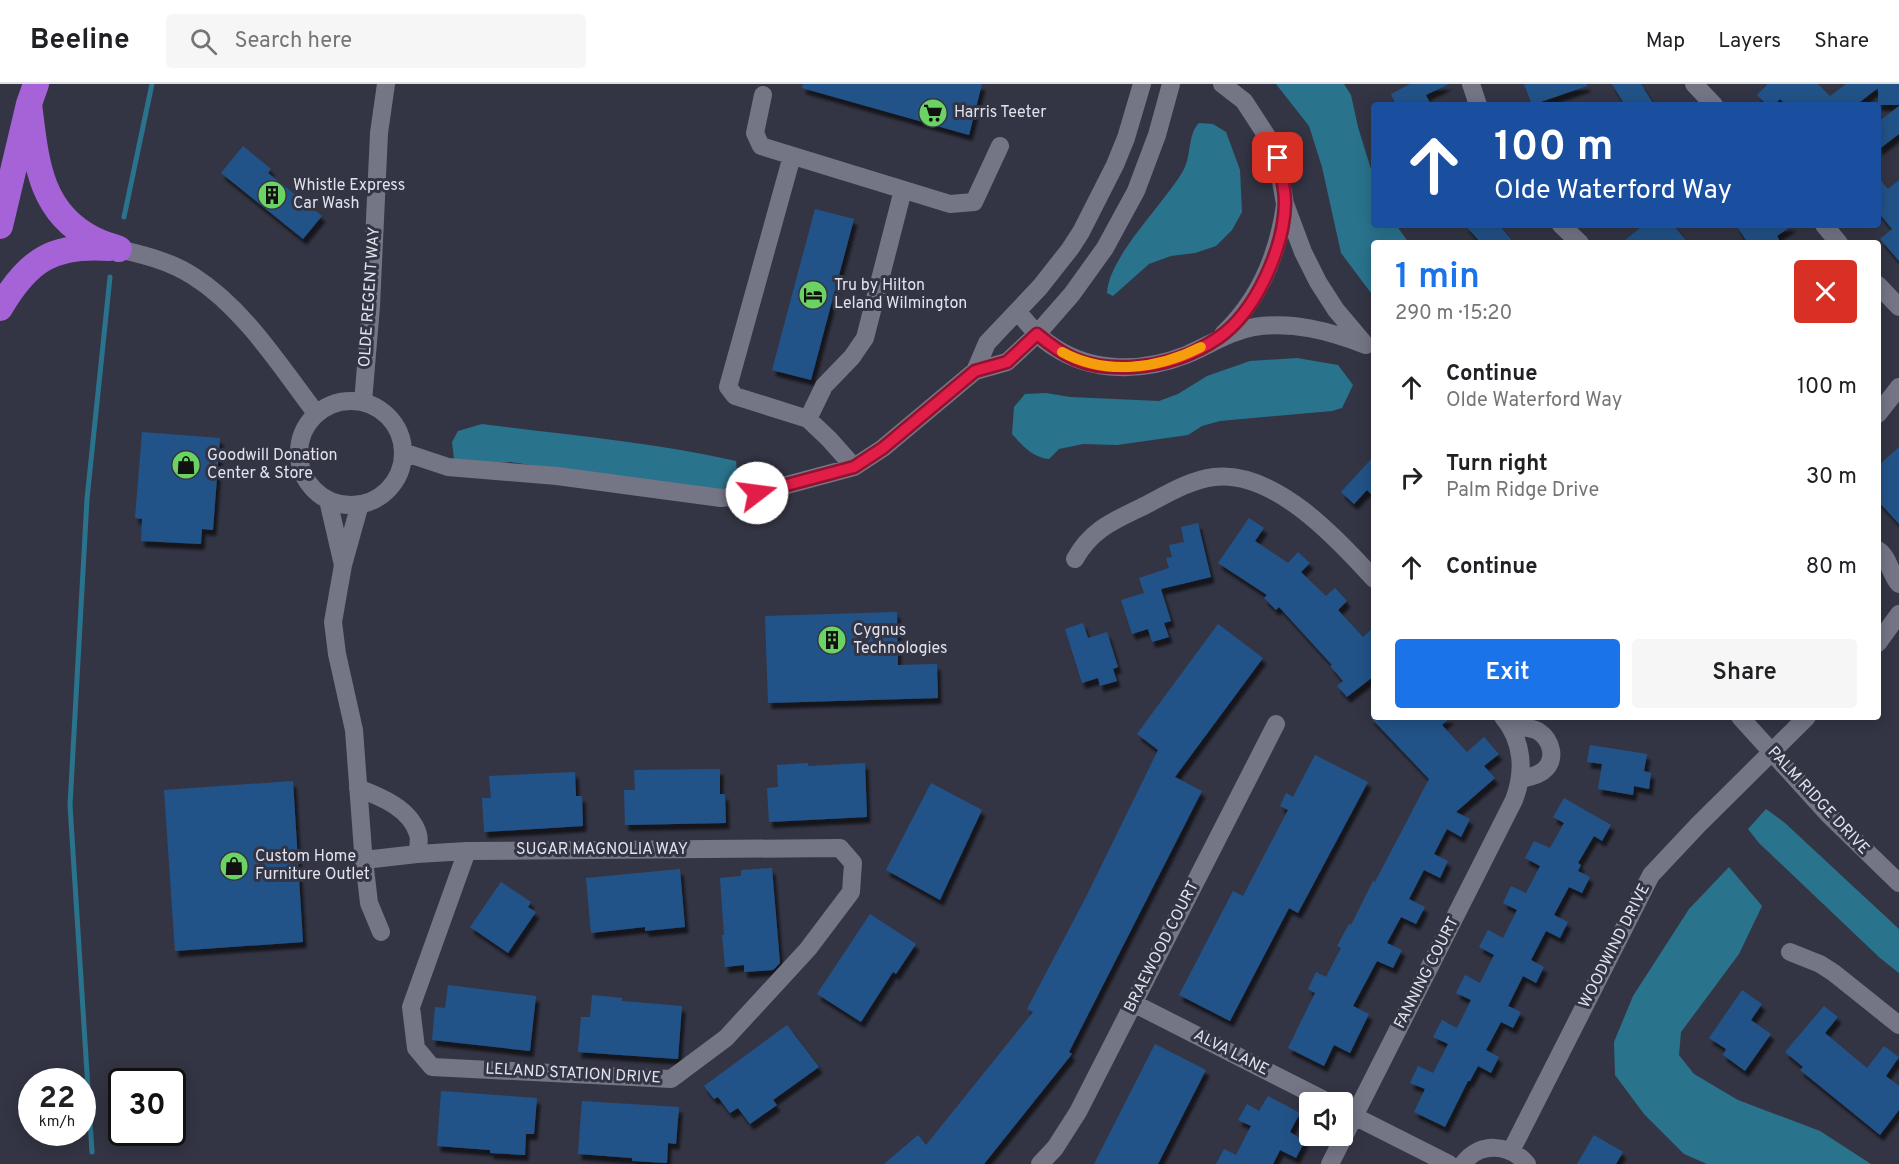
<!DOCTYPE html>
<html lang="en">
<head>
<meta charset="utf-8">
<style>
	body { margin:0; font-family:Overpass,sans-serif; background:#f6f6f6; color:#202124; height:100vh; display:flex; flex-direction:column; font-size:22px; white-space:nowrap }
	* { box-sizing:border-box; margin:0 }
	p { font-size:20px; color:#757577 }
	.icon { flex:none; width:33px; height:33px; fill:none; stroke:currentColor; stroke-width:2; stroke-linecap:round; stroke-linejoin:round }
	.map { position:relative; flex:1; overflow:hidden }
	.panel { position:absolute; left:1371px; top:156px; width:510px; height:480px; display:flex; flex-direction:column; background:#fff; border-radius:6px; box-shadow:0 3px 15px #0003 }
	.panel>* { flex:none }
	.top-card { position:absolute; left:1371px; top:18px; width:510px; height:126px; border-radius:6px; box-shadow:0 3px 15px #0003; background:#1a4fa0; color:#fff; overflow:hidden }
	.controls { position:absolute; left:1299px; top:1008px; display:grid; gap:12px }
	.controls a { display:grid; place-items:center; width:54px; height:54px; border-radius:6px; background:#fff; box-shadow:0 3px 15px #0003; font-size:30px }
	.speed { position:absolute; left:18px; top:984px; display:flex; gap:12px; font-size:30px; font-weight:700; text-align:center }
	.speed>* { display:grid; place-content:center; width:78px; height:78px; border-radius:50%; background:#fff; box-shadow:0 3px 15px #0003; line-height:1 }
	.speed small { font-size:15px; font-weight:400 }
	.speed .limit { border:3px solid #111; border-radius:9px; background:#fff; color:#111 }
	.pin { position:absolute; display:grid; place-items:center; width:51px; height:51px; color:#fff; margin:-26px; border-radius:12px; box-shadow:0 3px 9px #0006 }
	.me { position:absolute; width:66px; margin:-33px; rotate:75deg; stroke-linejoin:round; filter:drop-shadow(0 0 4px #0008) }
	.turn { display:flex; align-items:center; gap:21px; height:126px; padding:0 24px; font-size:27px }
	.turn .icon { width:78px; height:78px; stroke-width:2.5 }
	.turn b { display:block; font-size:42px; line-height:51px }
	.round { display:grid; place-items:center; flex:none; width:63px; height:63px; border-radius:6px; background:#f6f6f6 }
	.head { display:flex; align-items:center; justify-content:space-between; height:102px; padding:0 24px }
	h1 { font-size:36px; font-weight:600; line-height:45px; color:#1a73e8 }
	.primary-button { display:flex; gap:12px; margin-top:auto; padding:12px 24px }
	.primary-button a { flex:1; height:69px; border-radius:6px; background:#1a73e8; color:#fff; font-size:24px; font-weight:600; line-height:69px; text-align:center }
	.primary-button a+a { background:#f6f6f6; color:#202124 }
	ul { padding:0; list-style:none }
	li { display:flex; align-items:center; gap:18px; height:90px; padding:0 24px }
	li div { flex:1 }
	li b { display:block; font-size:22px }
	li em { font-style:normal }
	header { display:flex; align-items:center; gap:36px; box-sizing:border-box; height:84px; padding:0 30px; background:#fff; border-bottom:2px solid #e0e0e0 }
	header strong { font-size:28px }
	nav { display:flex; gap:33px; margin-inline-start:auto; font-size:21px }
	.search { width:420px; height:54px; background:#f6f6f6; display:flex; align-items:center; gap:15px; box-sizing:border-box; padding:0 21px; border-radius:6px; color:#757577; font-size:22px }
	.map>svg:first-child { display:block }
</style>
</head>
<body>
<header>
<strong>Beeline</strong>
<div class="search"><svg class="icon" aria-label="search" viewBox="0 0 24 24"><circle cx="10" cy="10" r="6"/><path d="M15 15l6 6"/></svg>Search here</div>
<nav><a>Map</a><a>Layers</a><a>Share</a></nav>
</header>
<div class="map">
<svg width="1899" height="1080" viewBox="0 0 1899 1080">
	<defs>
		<filter id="shadow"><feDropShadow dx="3.5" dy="6" stdDeviation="1.5" flood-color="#0009"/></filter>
	</defs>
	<rect width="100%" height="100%" fill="#343544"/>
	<!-- water -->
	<path fill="#2a738d" d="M1276,0h68l7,11 7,32 16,52v46h22l13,18h-35v54l-33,-44 -19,-86 -13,-41z
		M1199,39l14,1 13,8 14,38 2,42 -10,18 -16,16 -21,7 -24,3 -22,8 -36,32 -6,-3c2,-37 57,-89 76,-122 9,-15 4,-36 16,-48z
		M1297,274l41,7 15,20 -11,23 -10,3 -112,10 -18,5 -14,9 -71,10 -34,-1 -24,5 -10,10c-17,-2 -26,-13 -37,-25l2,-27 11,-13 21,-1 24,4 89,4 19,-7 29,-18 43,-15z
		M482,340c85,11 170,18 254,37 3,19 -3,23 -20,31l-206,-30 -45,3 -11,-6 -2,-17 6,-11z
		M1766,725l19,14 114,106v44l-19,-15 -121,-115 -11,-14z
		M1729,783l33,39 -23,48 -58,78 -2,23 15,19 44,26 82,31 51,33h-164l-23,-10 -40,-40 -29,-39 -1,-33 19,-46 56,-87z"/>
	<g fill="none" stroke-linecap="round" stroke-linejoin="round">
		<!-- stream -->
		<path stroke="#2a738d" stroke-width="5" d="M124,133l28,-133
			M92,1068l-22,-347 17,-306 23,-222"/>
	</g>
	<!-- building -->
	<path fill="#235388" filter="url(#shadow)" d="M803,0h179l-13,51 -167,-47z
		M1410,0h39l-23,11 5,10h-35l-5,-11z
		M1524,0h63v2l-55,19z
		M1612,0h29l13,21h-29z
		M1766,0h52l12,12 16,-12h53v21h-21v-17l-22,17h-69l-7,-6 -6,6h-7l-10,-10 10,-10z
		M1899,22v28l-21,16v-28z
		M243,62l28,23 -3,4 54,43 -19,23 -82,-66z
		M1878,93l10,12 11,-9v81l-19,-22 12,-10 -14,-17z
		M815,125l39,10 -43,161 -39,-10z
		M1465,141h34l15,18h-33z
		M1644,141h29l15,18h-67z
		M1736,141h57l-16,11 4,7h-33z
		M142,348l78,6 -7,92 -11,-1 -1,15 -60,-3 1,-22 -7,-1z
		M1899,363v77l-21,-23v-35z
		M1374,372v41l-7,-7 -13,14 -13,-12z
		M1249,434l15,10 -9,13 33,22 10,-11 12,11 -9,9 25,24 9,-8 12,13 -9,9 25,27 11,-10v49l-27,21 -10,-11 6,-5 -13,-15 2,-1 -53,-58 -3,3 -12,-12 3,-3 -49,-32z
		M1198,439l13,54 -50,12 10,32 -7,2 5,14 -17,5 -4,-13 -16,5 -11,-34 23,-7 -5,-15 30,-10 -3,-10 6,-1 -3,-12 15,-3 -3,-15z
		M897,528l1,53 39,-1 1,34 -170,5 -3,-87z
		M1083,539l5,15 19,-6 11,35 -5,2 4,12 -17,5 -2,-8 -16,5 -17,-54z
		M1218,540l45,34 -88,119 27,14 -133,261 3,2 -88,110h-100l34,-29 8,10 107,-133 -6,-3 59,-112 72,-147 -21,-16z
		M1370,633h81l-9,8 25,27 17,-15 15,17 -15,12 11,12 -39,34 14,7 -9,18 -14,-8 -13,25 14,7 -8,17 -16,-8 -15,29 16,8 -9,17 -15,-7 -14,26 15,7 -9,18 -16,-7 -24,45 16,8 -19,39 -16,-8 -10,21 -36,-18 27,-55 -7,-4 8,-17 10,5 15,-29 -4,-2 12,-22 2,1 22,-44 2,1 54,-103z
		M1590,661l57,9 -3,17 7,2 -2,16 -15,-3 -1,9 -35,-6 4,-25 -15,-2z
		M1315,671l53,27 -70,131 -9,-5 -59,113 -51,-26 54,-104 10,5 45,-86 -8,-4 6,-13 7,4z
		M808,679v3l57,-3 2,54 -98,5 -2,-34 11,-1 -1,-22z
		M720,685v25h5l1,29 -101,2 -1,-35h11l-1,-20z
		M575,688l1,24h6l1,30 -99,6 -2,-34h9l-2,-22z
		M293,697l10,161 -128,9 -11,-161z
		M931,699l51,27 -42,90 -54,-30z
		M1564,714l47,27 -9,16 -8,-5 -16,27 3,2 -3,6 12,6 -8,16 -13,-6 -15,28 14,7 -8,16 -14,-7 -15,29 13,7 -8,16 -13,-7 -15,30 13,6 -8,16 -12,-6 -15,28 13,7 -8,16 -13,-7 -8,15h-2l-23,46 -31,-15 11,-23 -15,-6 8,-17 15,7 15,-29 -15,-7 9,-17 15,8 14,-28 -15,-7 9,-18 15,8 14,-28 -15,-8 9,-17 15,8 14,-28 -14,-7 8,-17 15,7 14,-27 -15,-8 9,-17 16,7 14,-25 -11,-6z
		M772,784l8,95 -7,7 -29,2v-7l-19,2 -3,-32h2l-4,-57 21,-2v-6z
		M680,785l5,58 -40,4v-4l-54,6 -5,-55z
		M501,798l30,20 -3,5 8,5 -28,41 -38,-26z
		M870,830l46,30 -20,30 -3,-2 -32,50 -44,-28z
		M448,901l88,11 -6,55 -98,-11 3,-33 10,1z
		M1742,906l20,14 -11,16 20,14 -26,37 -22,-16 3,-6 -17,-11z
		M592,911l30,3v3l60,5 -4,53 -100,-7 3,-35h9z
		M1824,922l14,11 -13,16 42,35 17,-22 15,11 -13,19 13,10v24l-19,25 -80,-65 3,-3 -18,-15z
		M787,941l32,42 -46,33 4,5 -27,19 -12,-16 -8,5 -12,-16 -4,2 -10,-13z
		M1155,960l51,26 -48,94h-64z
		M441,1007l96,7 -3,36h-8l-1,21 -35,-2v-3l-53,-4z
		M1268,1012l32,17 -10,19 15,9 -9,17 -16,-8 -7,14h-57l8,-15 12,6 15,-29 -13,-6 9,-16 12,7z
		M582,1017l97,6 -3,37 -8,-1 -1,20 -35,-2v-3l-54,-4z
		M1594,1051l29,17 -7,12h-39z"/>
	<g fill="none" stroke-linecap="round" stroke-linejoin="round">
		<!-- minor -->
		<path stroke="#747686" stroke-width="18" d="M1222,0l22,17 26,40 7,17 8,46 18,48 15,30 18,28 27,32
			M1471,0l7,21
			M1694,0l20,21
			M763,11l-8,38 6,13 189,58 24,-2 26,-56
			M792,72l-64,231 7,9 73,23 21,20 25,28
			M1561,141l19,18
			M1824,141l15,18
			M119,165c25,6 51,12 74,27 51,32 87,90 123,137
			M1878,201l21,22
			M1018,228c11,13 21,26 36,35 39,26 89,25 132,8 24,-10 42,-23 68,-28 39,-6 75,4 112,18
			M1223,250c37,-35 55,-79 62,-129
			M975,287l12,-28 53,-56 30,-38 11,-17 34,-67 11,-27 16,-54
			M299 369a52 52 0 1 1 104 0a52 52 0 1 1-104 0Z
			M363,318l8,-96 8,-173 7,-49
			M1878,330l21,-27
			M808,335l16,-33 28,-29 13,-19 38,-148
			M403,368l45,15 109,9 164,22 36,-5 97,-26 29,-19 92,-77 32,-9 30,-28 35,-40 33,-46 31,-57 21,-56 14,-51
			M328,416l15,65 17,-61
			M1878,466c11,7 12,24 21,34
			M1075,475c17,-31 41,-39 71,-54 21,-11 44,-25 68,-28 60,-7 123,61 160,102
			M343,481l-10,57 4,32 17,76 9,121 6,52 12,29
			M1878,559l21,-29
			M1740,633l88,97 71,69
			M1510,642c10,1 20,1 28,5 14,9 19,29 5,40 -6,5 -15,6 -22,8
			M358,704c23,9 52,20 60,46 2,6 0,14 -1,20
			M364,776l53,-6 50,-3 373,-3 13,15 -2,29 -43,57 -82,89 -55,41 -239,-12 -16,-19 -5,-41 56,-156
			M1790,868l30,12 14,9 65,52
			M1133,919l195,99
			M1342,1026l107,54
			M1511,1067l140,-276 47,-50 109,-108
			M1040,1080l15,-16 23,-36 198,-388
			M1330,1080l184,-364c11,-29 9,-59 -11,-83
			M1463,1080c16,-23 47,-20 64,0"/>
		<!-- highway -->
		<path stroke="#a663d7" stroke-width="26" d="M29,20c7,54 9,107 64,135 8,4 18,7 26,10
			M0,142l29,-122 7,-20
			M0,224c28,-48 53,-64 110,-60"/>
	</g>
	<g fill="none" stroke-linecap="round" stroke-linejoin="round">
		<!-- route casing -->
		<g stroke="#92132f" stroke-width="15">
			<path id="route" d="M757,409l97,-26 29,-19 92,-77 32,-9 30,-28c12,10 24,19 38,25 18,8 39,9 58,8 30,-2 60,-12 85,-29 38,-26 66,-90 67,-135 0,-15 -4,-30 -7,-45"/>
		</g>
		<!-- route -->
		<use href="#route" stroke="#e11d48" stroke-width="10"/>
		<!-- slow -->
		<path stroke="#f59e0b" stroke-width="10" d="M1062,268c44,24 96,17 139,-5"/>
	</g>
	<!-- icons -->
	<defs>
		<g id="supermarket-disc" transform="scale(1.5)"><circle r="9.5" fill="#6bd363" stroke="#343544"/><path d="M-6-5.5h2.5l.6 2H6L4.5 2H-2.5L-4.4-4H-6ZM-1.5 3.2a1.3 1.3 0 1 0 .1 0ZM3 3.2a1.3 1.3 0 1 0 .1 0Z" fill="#111"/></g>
		<g id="building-disc" transform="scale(1.5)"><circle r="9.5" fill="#6bd363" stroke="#343544"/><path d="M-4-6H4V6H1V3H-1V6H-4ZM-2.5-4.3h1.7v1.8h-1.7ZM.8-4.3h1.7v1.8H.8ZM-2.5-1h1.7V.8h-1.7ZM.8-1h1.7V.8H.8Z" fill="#111"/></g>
		<g id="hotel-disc" transform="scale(1.5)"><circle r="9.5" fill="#6bd363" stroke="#343544"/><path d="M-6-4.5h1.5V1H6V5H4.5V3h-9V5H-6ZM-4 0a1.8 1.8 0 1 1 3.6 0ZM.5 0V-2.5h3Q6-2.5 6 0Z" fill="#111"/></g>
		<g id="shop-disc" transform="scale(1.5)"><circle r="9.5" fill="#6bd363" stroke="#343544"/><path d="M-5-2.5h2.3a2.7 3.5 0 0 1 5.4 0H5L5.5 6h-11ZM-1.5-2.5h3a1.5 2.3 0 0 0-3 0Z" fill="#111"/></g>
	</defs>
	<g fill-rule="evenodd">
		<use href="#supermarket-disc" x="933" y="29"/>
		<use href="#building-disc" x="272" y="111"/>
		<use href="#hotel-disc" x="813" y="211"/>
		<use href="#shop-disc" x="186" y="381"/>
		<use href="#building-disc" x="832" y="556"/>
		<use href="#shop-disc" x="234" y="782"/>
	</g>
	<g text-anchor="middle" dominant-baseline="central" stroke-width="6" stroke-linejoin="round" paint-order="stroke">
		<!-- poi labels -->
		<g font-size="16" fill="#e1e2ec" stroke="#343544" text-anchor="start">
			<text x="954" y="29">Harris Teeter</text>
			<text x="293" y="102">Whistle Express<tspan x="293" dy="18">Car Wash</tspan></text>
			<text x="834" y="202">Tru by Hilton<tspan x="834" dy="18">Leland Wilmington</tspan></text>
			<text x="207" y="372">Goodwill Donation<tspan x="207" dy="18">Center &amp; Store</tspan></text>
			<text x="853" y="547">Cygnus<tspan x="853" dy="18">Technologies</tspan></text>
			<text x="255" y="773">Custom Home<tspan x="255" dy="18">Furniture Outlet</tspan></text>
		</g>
		<!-- street labels -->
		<g font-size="16" fill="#e1e2ec" stroke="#343544">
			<text transform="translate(370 213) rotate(-86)">OLDE REGENT WAY</text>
			<text transform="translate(1818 717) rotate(47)">PALM RIDGE DRIVE</text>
			<text x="602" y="766">SUGAR MAGNOLIA WAY</text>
			<text transform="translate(1615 862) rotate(-63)">WOODWIND DRIVE</text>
			<text transform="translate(1162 863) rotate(-63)">BRAEWOOD COURT</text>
			<text transform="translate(1427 889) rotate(-63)">FANNING COURT</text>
			<text transform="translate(1231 969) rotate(27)">ALVA LANE</text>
			<text transform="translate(573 990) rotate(3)">LELAND STATION DRIVE</text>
		</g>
	</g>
</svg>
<div class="controls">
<a><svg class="icon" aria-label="sound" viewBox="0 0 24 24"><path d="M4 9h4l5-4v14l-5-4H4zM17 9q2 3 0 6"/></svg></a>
</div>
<div class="speed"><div>22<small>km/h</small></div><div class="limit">30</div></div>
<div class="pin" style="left:1278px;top:74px;background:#d93025"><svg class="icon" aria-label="arrive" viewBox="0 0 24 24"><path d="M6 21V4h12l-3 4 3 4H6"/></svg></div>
<svg class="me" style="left:757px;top:409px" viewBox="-20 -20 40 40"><circle r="19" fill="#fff"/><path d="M0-13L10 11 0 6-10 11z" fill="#e11d48"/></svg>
<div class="top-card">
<div class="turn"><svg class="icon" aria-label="ahead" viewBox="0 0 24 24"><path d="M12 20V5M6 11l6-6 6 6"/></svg><div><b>100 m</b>Olde Waterford Way</div></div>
</div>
<section class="panel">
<div class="head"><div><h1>1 min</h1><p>290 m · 15:20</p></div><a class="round" style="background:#d93025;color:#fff"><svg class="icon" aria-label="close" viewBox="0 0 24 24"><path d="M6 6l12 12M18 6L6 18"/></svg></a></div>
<ul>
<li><svg class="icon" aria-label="ahead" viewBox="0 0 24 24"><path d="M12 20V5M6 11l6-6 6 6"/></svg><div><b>Continue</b><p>Olde Waterford Way</p></div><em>100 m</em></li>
<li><svg class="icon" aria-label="right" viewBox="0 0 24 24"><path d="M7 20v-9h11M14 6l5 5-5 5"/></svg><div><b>Turn right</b><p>Palm Ridge Drive</p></div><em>30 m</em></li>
<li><svg class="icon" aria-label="ahead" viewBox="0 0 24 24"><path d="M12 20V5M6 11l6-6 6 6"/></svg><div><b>Continue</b></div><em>80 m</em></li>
</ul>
<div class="primary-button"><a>Exit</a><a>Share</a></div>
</section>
</div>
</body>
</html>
